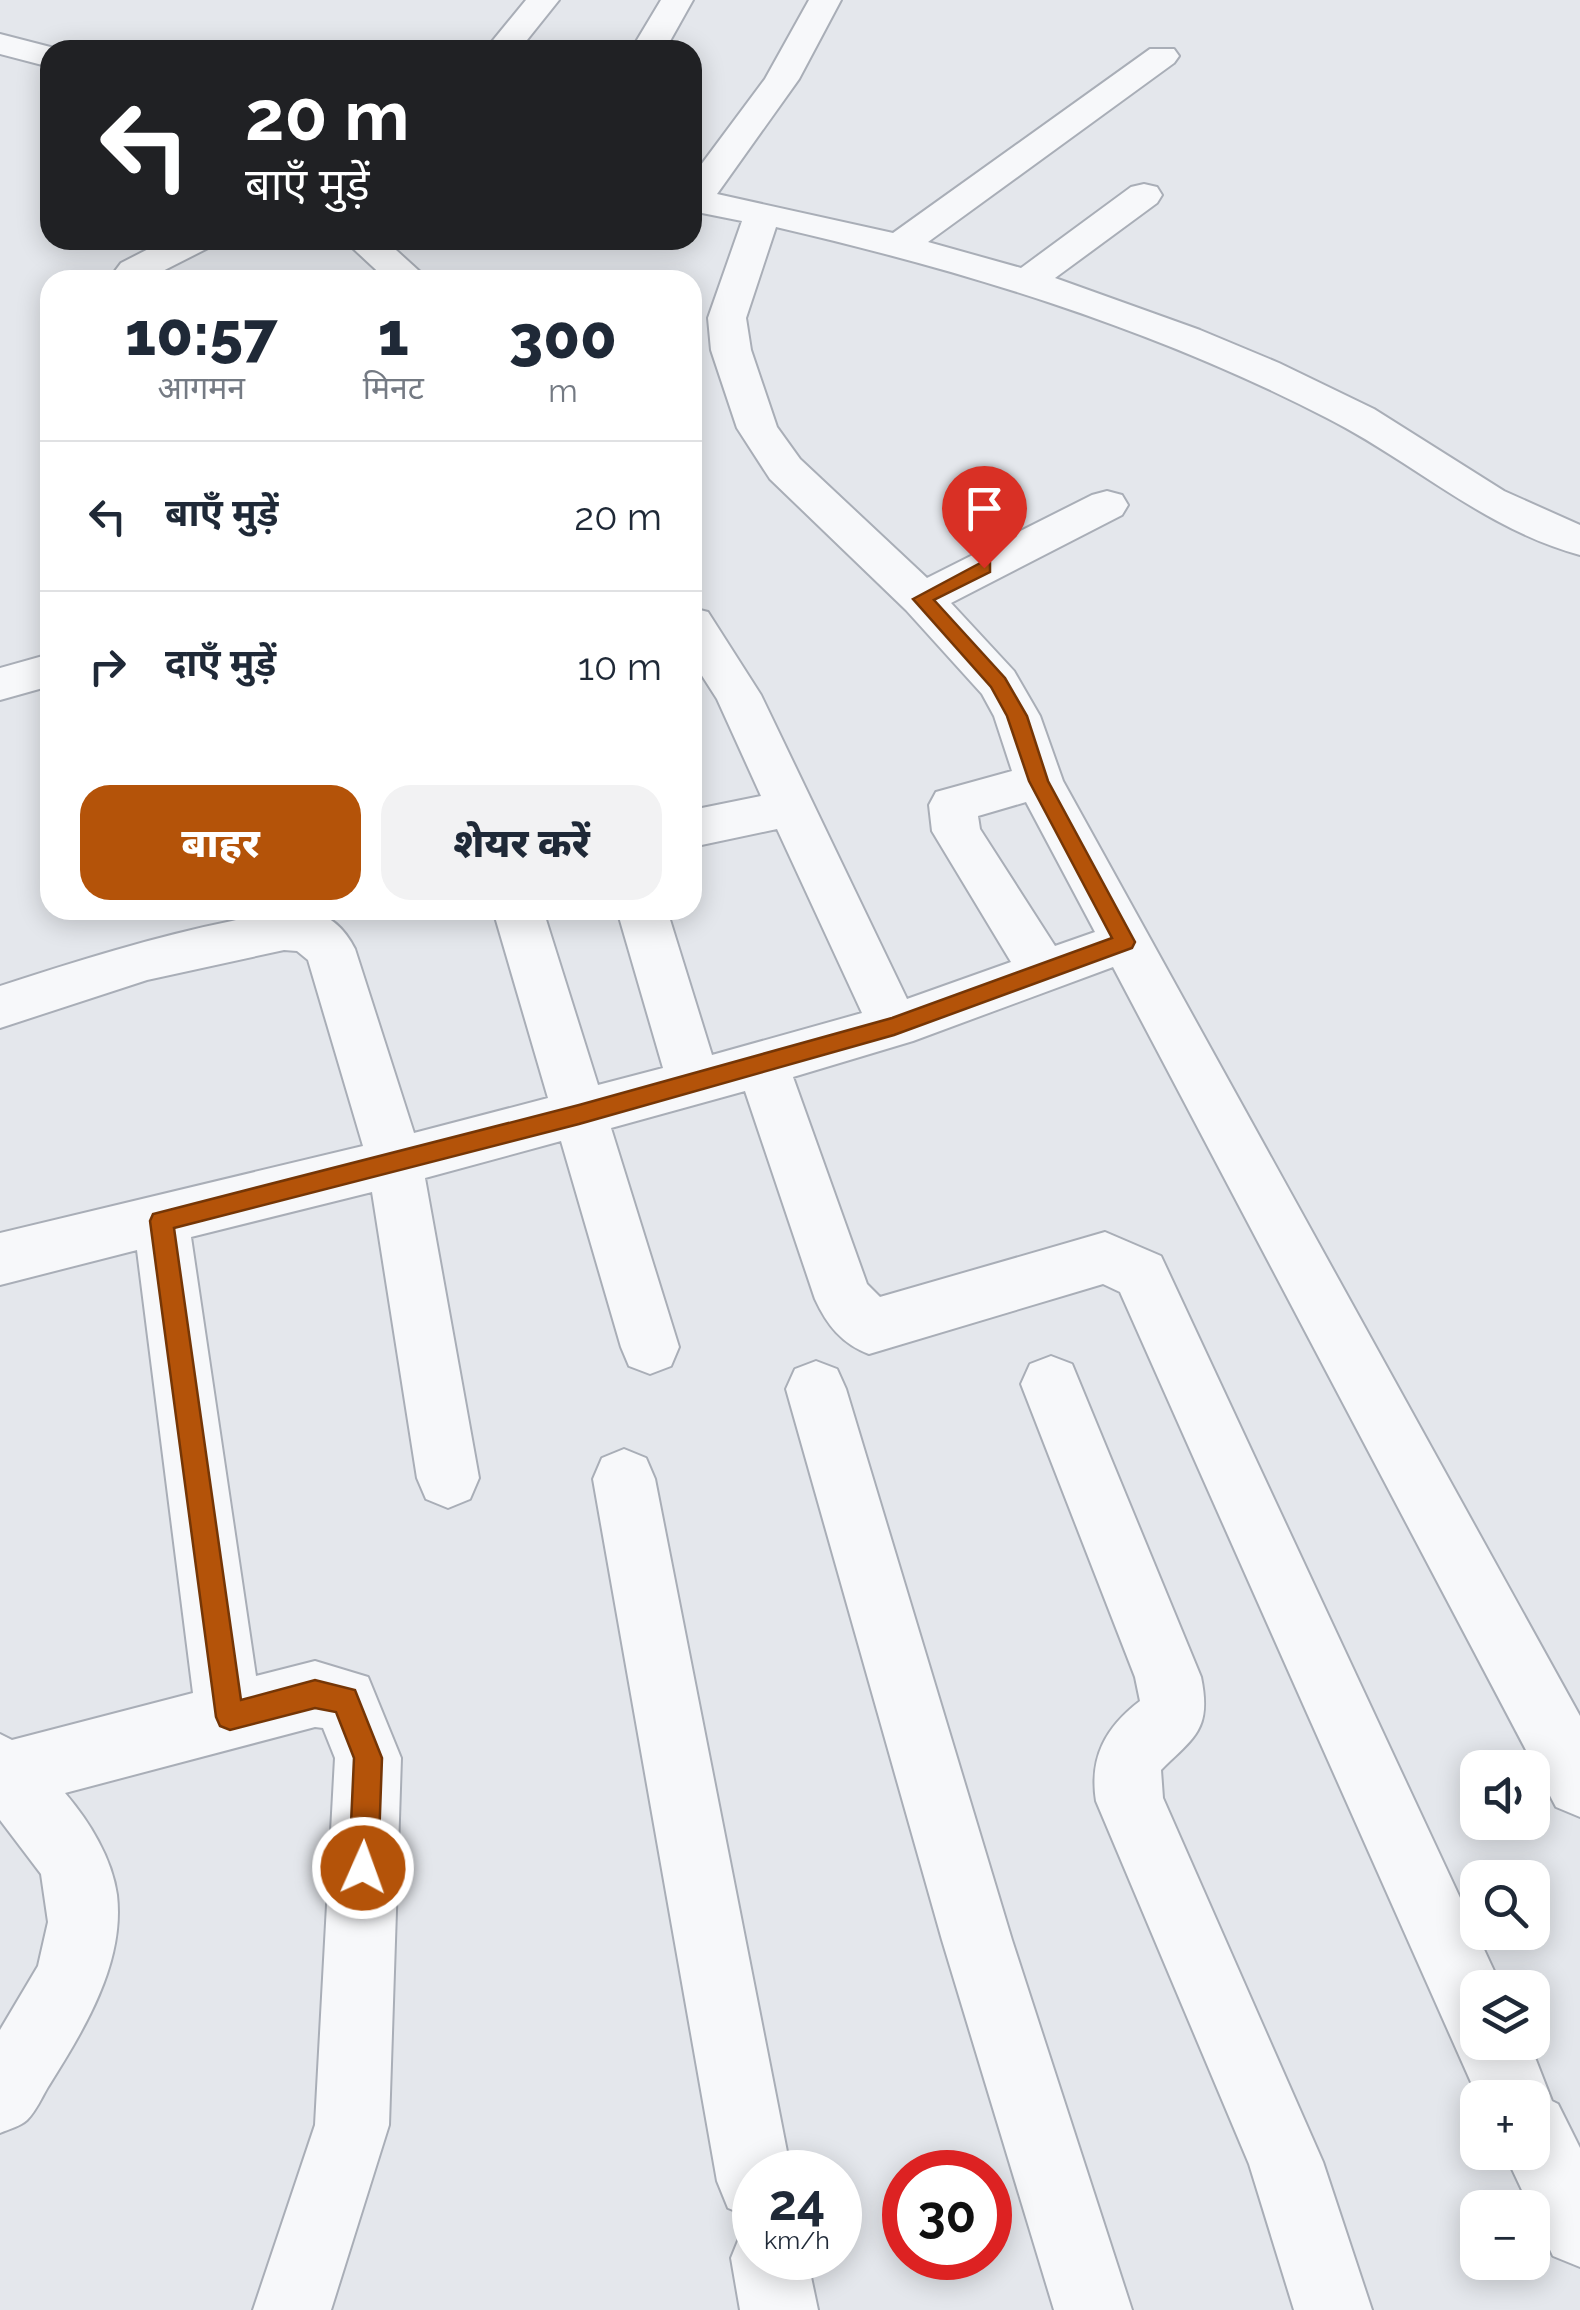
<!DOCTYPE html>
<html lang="hi">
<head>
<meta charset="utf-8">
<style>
	body { margin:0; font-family:Raleway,"Noto Sans Devanagari",sans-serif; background:#f2f2f3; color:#1f2937; height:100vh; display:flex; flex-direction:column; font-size:38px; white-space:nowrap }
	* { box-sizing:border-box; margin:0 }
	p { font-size:32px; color:#747a83 }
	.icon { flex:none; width:55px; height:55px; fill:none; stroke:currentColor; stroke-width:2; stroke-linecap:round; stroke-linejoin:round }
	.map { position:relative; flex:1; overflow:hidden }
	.details { position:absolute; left:40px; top:270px; width:662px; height:650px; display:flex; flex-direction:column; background:#fff; border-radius:30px; box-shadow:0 5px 25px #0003 }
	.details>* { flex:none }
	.top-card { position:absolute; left:40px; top:40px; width:662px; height:210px; border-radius:30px; box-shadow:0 5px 25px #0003; background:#202124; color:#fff; overflow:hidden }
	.buttons { position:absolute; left:1460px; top:1750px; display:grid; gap:20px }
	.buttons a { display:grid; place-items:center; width:90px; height:90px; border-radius:20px; background:#fff; box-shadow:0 5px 25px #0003; font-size:50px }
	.speed { position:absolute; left:732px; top:2150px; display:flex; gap:20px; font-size:50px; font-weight:700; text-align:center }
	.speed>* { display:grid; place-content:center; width:130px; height:130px; border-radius:50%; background:#fff; box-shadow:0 5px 25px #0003; line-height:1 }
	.speed small { font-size:25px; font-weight:400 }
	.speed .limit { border:15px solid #d22; background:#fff; color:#111 }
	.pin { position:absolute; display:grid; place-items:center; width:85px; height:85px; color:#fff; margin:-102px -42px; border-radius:50% 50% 50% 0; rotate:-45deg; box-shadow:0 0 10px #0007 }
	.pin .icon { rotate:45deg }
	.me { position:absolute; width:110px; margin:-55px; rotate:2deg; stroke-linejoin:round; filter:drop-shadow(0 0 8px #0008) }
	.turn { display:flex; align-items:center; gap:35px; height:210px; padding:0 40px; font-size:45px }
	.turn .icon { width:130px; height:130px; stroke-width:2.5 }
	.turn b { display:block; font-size:70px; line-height:85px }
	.eta { display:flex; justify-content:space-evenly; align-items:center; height:170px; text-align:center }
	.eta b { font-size:60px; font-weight:800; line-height:70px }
	.primary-button { display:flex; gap:20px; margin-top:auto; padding:20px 40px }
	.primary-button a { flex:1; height:115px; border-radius:30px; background:#b45309; color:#fff; font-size:40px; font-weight:800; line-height:115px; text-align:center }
	.primary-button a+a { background:#f2f2f3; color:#1f2937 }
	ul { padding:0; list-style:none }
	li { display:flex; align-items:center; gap:30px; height:150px; padding:0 40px; border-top:2px solid #e0e1e3 }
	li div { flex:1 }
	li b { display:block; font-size:38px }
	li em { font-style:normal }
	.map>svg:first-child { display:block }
</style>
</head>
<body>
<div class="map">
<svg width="1580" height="2310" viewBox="0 0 1580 2310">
	<rect width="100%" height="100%" fill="#e4e7ec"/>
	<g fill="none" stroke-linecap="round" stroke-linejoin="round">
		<!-- minor casing -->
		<g stroke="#a9aeb7" stroke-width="4">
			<path id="minor" d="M526,0h33l-40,50h-34z
				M661,0h32l-28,50h-34z
				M809,0h32l-42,79 -82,115 176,39 257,-184h24l5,7 -5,7 -246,179 93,26 110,-81 13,-3 13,3 5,8 -5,8 -102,75 145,52 79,33 95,46 130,82 76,34v30c-96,-26 -166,-93 -253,-137 -174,-90 -361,-147 -551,-191l-30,91 5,32 26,77 23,32 127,119 165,-83 15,-4 15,4 6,10 -6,10 -171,88 63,68 26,45 23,65 517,935v101l-24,-10 -443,-840 -200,74 -120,36 74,207 13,13 225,-65 56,24 341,732h-24v54h51l23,59 6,3 22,44v119l-27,-11 -49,-104h28v-54h-54l-358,-806 -17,-8 -234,70c-27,-10 -42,-29 -54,-55l-70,-208 -134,37 68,219 -8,19 -21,8 -21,-8 -8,-19 -60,-206 -136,37 54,300 -9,21 -22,9 -22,-9 -9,-21 -45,-286 -181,45 65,439 59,-15 53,16 33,81 -12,367 -58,185h-78l62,-185 20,-367 -12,-30 -8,-1 -250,66c24,28 47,65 52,102 8,69 -34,136 -69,192 -6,10 -12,24 -21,33 -6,6 -18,9 -27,13v-103l38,-64 10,-44 -7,-48 -41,-54v-86l12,6 181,-47 -56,-443 -137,35v-52l363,-87 -55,-186 -11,-9 -13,-1 -137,30 -147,48v-42c77,-25 153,-49 232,-65 25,-6 52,-15 77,-10 22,4 37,20 46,38l59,184 134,-35 -55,-188h50l55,175 65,-17 -46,-158h50l45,145 150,-42 -85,-184 -85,18v-37l69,-14 -44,-97 -25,-39v-52l16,4 53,83 146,304 104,-37 -79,-131 -3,-26 7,-13 76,-21 -18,-55 -12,-22 -76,-84 -136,-131 -33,-51 -26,-78 -3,-32 34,-97 -50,-10v-34l73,-98zM1026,802l69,130 -40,14 -75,-117 -2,-13z
				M0,34l62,16h-12v17l-50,-13z
				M166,240h47l-5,8 -61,31h-26l-6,-8 6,-8z
				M344,240h41l44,40h-42z
				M50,654v32l-50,14v-32z
				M1051,1356l21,8 129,313c11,53 -7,60 -40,93l2,28 160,364 49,148h-78l-45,-146 -153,-363c-7,-44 10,-74 44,-100l-5,-24 -114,-293 9,-20z
				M816,1361l21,8 9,20 166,551 120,370h-78l-112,-370 -156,-551 9,-20z
				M624,1449l22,9 9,21 136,693h-36v47l-27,-11 -11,-27 -124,-702 9,-21z
				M755,2225v33h52l11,52h-78l-9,-52 11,-27z"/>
		</g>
		<!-- minor -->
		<use href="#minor" fill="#f7f8fa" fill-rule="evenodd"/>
	</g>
	<!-- route -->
	<path fill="#b45309" stroke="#753606" stroke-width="2.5" d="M984,561l6,2v9l-56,28 71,78 22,38 21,65 87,161 -3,6 -238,87 -315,89 -405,104 67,472 74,-20 40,10 27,68 -4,110 -5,10 -10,4 -10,-4 -4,-10 5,-110 -18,-46 -21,-4 -85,22 -10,-4 -4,-9 -66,-496 3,-7 426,-109 313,-87 220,-80 -83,-157 -22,-65 -16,-29 -78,-88z"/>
</svg>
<div class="buttons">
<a><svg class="icon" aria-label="sound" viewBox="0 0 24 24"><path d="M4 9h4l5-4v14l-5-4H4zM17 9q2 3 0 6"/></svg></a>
<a><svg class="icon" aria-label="search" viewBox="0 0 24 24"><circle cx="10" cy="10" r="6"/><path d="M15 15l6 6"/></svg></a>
<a><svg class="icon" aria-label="layers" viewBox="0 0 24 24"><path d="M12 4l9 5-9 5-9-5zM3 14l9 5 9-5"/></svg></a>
<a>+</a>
<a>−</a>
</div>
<div class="speed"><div>24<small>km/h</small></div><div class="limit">30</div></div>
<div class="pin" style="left:984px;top:568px;background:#d93025"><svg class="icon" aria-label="arrive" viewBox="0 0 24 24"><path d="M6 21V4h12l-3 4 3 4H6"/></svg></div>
<svg class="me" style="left:363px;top:1868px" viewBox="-20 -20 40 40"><circle r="17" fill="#b45309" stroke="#fff" stroke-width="3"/><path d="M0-11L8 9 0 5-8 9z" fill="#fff"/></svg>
<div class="top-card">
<div class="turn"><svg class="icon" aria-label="left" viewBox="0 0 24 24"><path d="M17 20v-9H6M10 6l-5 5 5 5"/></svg><div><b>20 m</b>बाएँ मुड़ें</div></div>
</div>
<section class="details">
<div class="eta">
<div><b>10:57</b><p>आगमन</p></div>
<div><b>1</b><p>मिनट</p></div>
<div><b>300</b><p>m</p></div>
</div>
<ul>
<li><svg class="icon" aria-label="left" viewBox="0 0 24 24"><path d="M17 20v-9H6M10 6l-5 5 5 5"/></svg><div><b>बाएँ मुड़ें</b></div><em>20 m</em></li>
<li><svg class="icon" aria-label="right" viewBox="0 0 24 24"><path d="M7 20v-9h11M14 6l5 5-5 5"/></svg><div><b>दाएँ मुड़ें</b></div><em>10 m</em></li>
</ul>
<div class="primary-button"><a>बाहर</a><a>शेयर करें</a></div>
</section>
</div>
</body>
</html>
